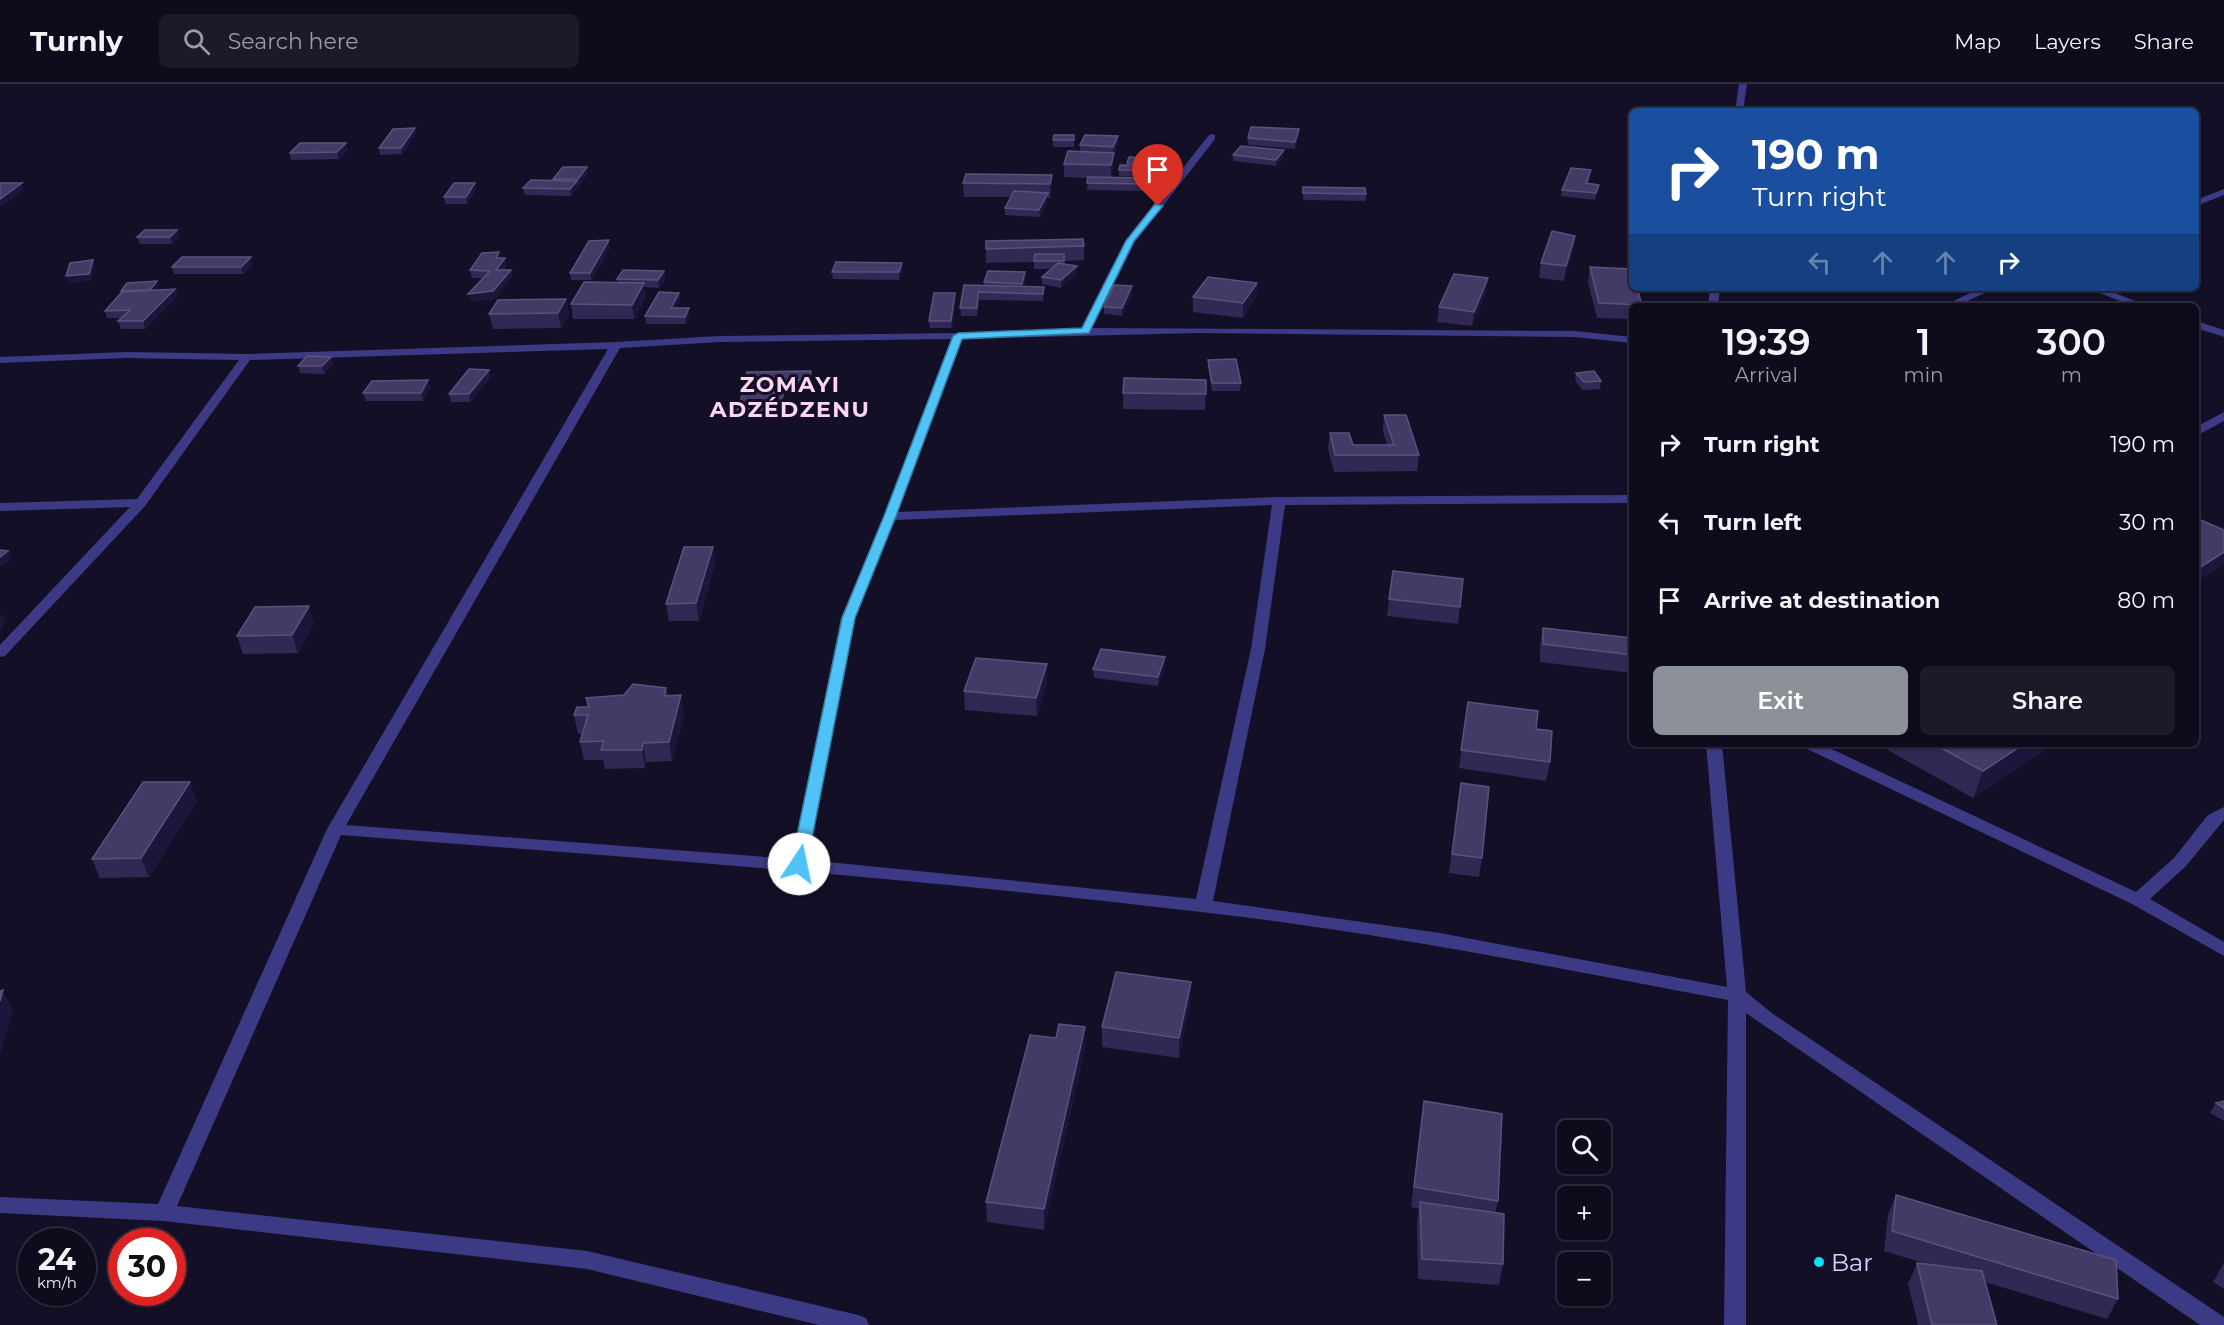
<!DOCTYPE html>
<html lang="en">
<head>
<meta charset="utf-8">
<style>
	body { margin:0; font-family:Montserrat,sans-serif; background:#1c1929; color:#f1f3f6; height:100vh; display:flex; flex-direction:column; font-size:22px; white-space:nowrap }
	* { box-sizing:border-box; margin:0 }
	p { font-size:20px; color:#9b9ba3 }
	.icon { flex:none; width:33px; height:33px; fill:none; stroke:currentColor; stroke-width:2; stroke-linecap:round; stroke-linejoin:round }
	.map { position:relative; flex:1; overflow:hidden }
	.drawer { position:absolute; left:1629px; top:219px; width:570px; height:444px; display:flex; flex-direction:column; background:#0e0b1c; border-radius:9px; box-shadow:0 2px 4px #0004,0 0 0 2px #2e2b3b }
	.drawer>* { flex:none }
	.guide { position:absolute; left:1629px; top:24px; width:570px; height:183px; border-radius:9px; box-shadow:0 2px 4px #0004,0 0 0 2px #2e2b3b; background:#1a4fa0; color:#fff; overflow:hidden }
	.buttons { position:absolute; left:1557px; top:1036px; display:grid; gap:12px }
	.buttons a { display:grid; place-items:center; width:54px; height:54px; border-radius:9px; background:#0e0b1c; box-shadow:0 2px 4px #0004,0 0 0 2px #2e2b3b; font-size:30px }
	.speed { position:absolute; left:18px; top:1144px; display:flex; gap:12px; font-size:30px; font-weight:700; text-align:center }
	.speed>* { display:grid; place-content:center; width:78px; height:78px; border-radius:50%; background:#0e0b1c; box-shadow:0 2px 4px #0004,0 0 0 2px #2e2b3b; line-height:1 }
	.speed small { font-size:15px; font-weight:400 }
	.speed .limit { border:9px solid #d22; background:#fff; color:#111 }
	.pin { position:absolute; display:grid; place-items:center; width:51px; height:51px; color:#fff; margin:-62px -26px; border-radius:50% 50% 50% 0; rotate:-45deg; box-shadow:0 0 6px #0007 }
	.pin .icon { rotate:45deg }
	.me { position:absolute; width:66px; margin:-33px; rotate:11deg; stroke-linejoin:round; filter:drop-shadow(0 0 4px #0008) }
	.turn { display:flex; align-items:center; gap:21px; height:126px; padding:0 24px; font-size:27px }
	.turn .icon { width:78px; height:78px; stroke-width:2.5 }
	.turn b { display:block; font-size:42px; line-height:51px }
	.lanes { display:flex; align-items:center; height:57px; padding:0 24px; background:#0003; justify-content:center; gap:30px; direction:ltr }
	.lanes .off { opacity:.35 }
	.eta { display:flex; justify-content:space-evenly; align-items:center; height:102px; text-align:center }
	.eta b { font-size:36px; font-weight:600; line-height:42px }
	.cta { display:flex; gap:12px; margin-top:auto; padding:12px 24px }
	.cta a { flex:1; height:69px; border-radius:9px; background:#8c9099; color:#fff; font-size:24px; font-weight:600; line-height:69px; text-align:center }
	.cta a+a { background:#1c1929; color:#f1f3f6 }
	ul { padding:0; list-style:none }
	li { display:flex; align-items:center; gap:18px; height:78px; padding:0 24px }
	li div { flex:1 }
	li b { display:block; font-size:22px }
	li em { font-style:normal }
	header { display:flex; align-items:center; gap:36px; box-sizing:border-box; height:84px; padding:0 30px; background:#0e0b1c; border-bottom:2px solid #2e2b3b }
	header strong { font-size:28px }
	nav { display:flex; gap:33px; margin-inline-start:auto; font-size:21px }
	.search { width:420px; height:54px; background:#1c1929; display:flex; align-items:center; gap:15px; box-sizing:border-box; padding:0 21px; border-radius:9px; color:#9b9ba3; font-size:22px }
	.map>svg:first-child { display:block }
</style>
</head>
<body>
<header>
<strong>Turnly</strong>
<div class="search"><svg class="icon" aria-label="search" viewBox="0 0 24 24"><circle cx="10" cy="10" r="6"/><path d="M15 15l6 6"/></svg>Search here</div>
<nav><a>Map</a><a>Layers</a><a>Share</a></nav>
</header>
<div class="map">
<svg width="2224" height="1241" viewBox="0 0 2224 1241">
	<rect width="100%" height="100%" fill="#130f26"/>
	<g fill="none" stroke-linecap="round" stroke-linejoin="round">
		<!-- minor -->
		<path fill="#3d3a85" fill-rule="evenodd" d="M1739,0h8l-4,27h-8z
			M1212,50l3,1v4l-80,103 -43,86 483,3 57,6v6l-57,-6 -378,-4 -235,6 -64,173 381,-15 353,-2v8l-347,2 -20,144 -52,252 227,32 287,54 -21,-243h16l24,248 27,22 451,303v8h-24l-454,-312v312h-22l4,-325c-175,-33 -350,-68 -527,-88 -286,-34 -573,-55 -860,-77l-164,371 410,45 271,64 8,3 3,7h-50l-232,-56 -423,-48 -164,-8v-16l158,7 169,-375 281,-480 -358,11 -105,146 -140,150 -5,1v-12l130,-138 -130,4v-8l137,-4 102,-139 -113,-2 -126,5v-6l126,-5 121,2 369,-12 104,-6 238,-3 123,-5 44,-87 84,-106zM951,255l-67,177 -43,102 -49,241 -446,-34 274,-477 100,-6zM1272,421l-21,144 -55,250 -388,-39 47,-242 40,-98z
			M2224,105v6l-28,11v-6z
			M1710,204h10l-2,18h-10z
			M1981,204h14l-38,18h-14z
			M2087,204h15l46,18h-15z
			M2196,237l28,9v7l-28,-9z
			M2224,328v9l-28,15v-9z
			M1800,660h21l315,148 38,-34 34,-43 16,-8v13l-38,46 -36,33 74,43v14l-92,-52 -329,-157z"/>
	</g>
	<!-- wall -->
	<path fill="#312854" d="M1299,45v6l-4,14 -47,-4v-7z
		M416,50l-14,20 -22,1 -1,-7z
		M1074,51v12h-21v-7z
		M1118,52v7l-4,10v13l-3,11 35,1 -1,13 -58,-1 1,-12 -24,-1v-13l16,-12v-7z
		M348,65l-9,10 -48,1 -1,-7z
		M1233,71l50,2 -7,9 -43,-5z
		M1166,74l-1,13h-19v6l-27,-1v-6l8,-5v-2z
		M588,90l-17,22 -46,-1 -2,-7 30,-8v-1z
		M1052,91v13l-2,10h-2v2l-8,17 -35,-2v-7l6,-11h-47l-1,-14z
		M1590,93l-2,6 11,2 -4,15 -34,-4 1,-6z
		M1303,103l63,7v7l-63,-1z
		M476,105l-9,15h-21l-2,-7z
		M137,153h43l-8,7h-32z
		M986,157l98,5v14l-19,1 -1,3 13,10 -16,14 -19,-4v-7l10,-8h-18v-7l-48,1z
		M610,164l-18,32h-21l-1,-7z
		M1573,166l-9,31 -25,-3 2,-15z
		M500,174l7,7 -4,5h8l1,7 -17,22 -25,2 13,-23h-11l-2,-8z
		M902,179v7l-3,10 -66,-1 -1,-7z
		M253,181l-10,9h-69l-2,-7z
		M1590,183l52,38v1h-10v13l-35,-1 -9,-36z
		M664,187l1,8 -6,9 -15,-1 2,10 -12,22h-61l-2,-15 46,-22v-3z
		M1026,195l-2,7 20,1 -1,14 -64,-1 -2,16h-16l-1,-8 24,-23v-3z
		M1257,199l-1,14 -13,21 -50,-6v-15z
		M159,205l-1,1 17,-1 2,8 -32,32h-24l-3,-8 4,-3h-15l-2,-7 16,-18v-2z
		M679,209l1,7 -4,8 14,7 -4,9h-40l-1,-8z
		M1486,209l-14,33 -35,-4 2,-15z
		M1132,210l-10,22 -18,-2v-7z
		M566,215l3,15 -8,14 -68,1 -4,-15z
		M956,216l-4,28h-22l-1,-7z
		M331,273l2,7 -8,10 -25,-1 -2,-7z
		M1208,276l33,23 -1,8h-28l-4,-24z
		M489,286l1,8 -20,24h-19l-2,-8z
		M1576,289l25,8 -1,8 -18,1 -7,-10z
		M812,295l-2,9 -64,1 -1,-8z
		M428,296l2,8 -7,13h-57l-3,-8z
		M1206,296l-1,30 -82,-1v-16z
		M785,316l-6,18h-41l-1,-8z
		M1384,331l35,40 -2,16 -83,1 -6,-23 2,-16 23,12h34l-4,-14z
		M713,463l2,17 -16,57h-30l-3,-17z
		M1463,495l-5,45 -71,-8 2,-17z
		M314,539l-16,30 -55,1 -6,-18z
		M1543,544l89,10v35l-92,-11v-16z
		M1047,580v18l-10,34 -72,-6 -1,-19z
		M1165,582l-7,20 -64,-8 -1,-9z
		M666,604l2,8 16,18 -12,47 -26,1 -1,6 -40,1 -2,-9h-19l-4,-18 2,-8h-4l-4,-19 14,-8 -2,-9 38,-3z
		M1468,618l68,27 14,33 -4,19 -87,-13z
		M1877,660h177l-81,54z
		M1461,699l21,75 -3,19 -30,-4z
		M197,717l-48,76 -49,1 -8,-19z
		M1191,898l-1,19 -11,57 -77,-11v-20z
		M1085,943v20l-41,183 -57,-8 -1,-20 70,-164z
		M1424,1017l74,100 -3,12 8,51 -4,21 -81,-6 -1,-57 2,-13 -8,-2z
		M2224,1017v20l-14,-8 6,-10z
		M1896,1111l222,104 -11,20 -122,-37 12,43h-79l-10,-41 9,-21 13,2 -46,-14 4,-36z
		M2224,1179v26l-11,-7z"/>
	<!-- shaded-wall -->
	<path fill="#1d163a" d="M415,44l1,6 -14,20 -1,-6z
		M1299,45v6l-4,14v-7z
		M1118,52v7l-5,11v-7z
		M346,59l2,6 -9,10 -2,-7z
		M1284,66l-1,7 -7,9v-6z
		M1114,69v13l-3,12v-13z
		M587,83l1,7 -9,12 -1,-7z
		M1052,91v13l-2,10v-14z
		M577,97l2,6 -8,9 -1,-7z
		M22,99l2,7 -24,18v-9z
		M475,99l1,6 -9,15 -1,-7z
		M1048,109v7l-8,17 -1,-7z
		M177,146l3,7 -8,7 -2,-7z
		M1575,152l-2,14 -9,31 2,-15z
		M609,156l1,8 -18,32 -2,-7z
		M251,173l2,8 -10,9 -2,-7z
		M505,174l2,7 -10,12 -1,-7z
		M93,176l2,7 -4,14 -23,3 -2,-8z
		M902,179v7l-3,10v-8z
		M1077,182v8l-16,14v-8z
		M511,186l1,7 -17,22 -25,2 -2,-7z
		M664,187l1,8 -6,9 -1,-8z
		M1025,188l1,7 -4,12v-7z
		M1488,194l-2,15 -14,33 2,-14z
		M157,197l2,8 -6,8 -3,-7z
		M644,199l2,14 -12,22 -2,-14z
		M1257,199l-1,14 -13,21v-15z
		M1132,202v8l-10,22v-8z
		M175,205l2,8 -32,32 -2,-8z
		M679,209l1,7 -8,15 -1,-7z
		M955,209l1,7 -4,28 -1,-7z
		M566,215l3,15 -8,14 -3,-15z
		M689,224l1,7 -4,9 -1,-7z
		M331,273l2,7 -8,10 -3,-8z
		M489,286l1,8 -20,24 -1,-8z
		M811,287l1,8 -2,9v-8z
		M428,296l2,8 -7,13 -2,-8z
		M784,308l1,8 -6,18 -1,-8z
		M713,463l2,17 -16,57 -3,-18z
		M8,467l3,8 -11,9v-11z
		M2224,468v13l-28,18v-13z
		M309,522l5,17 -16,30 -6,-18z
		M2,530l4,8 -6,10v-16z
		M1165,573v9l-7,20v-9z
		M1047,580v18l-10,34 -1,-18z
		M681,611l3,19 -12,47 -3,-19z
		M643,659l3,19 -1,6 -3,-18z
		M2024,660h30l-81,54 10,-27z
		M190,698l7,19 -48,76 -8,-19z
		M1191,898l-1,19 -11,57v-20z
		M3,906l10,20 -13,46v-55z
		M1085,943v20l-41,183v-21z"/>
	<!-- building -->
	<path fill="#433a66" stroke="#5a527e" stroke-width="1.5" d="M1251,43l48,2 -4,13 -47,-4z
		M415,44l-14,20h-22l14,-19z
		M1054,51h20v5h-21z
		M1085,51l33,1 -5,11 -33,-2z
		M300,59h46l-9,9 -47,1z
		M1241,62l43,4 -8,10 -43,-5z
		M1068,67l46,2 -3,12 -47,-1z
		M1129,73l37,1 -1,6 -38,-1z
		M1120,81l26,1v4h-27z
		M563,83h24l-9,12h-25z
		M1571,84l20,2 -5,13 13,2 -3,8 -34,-3z
		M966,90l86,1 -2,9 -87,-1z
		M1088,93l58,1 -1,6 -58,-1z
		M531,96l46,1 -7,8 -47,-1z
		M0,99h22l-22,16z
		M454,99h21l-9,14h-22z
		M1303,103l62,1 1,6 -63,-1z
		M1014,107l34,2 -9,17 -34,-2z
		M145,146h32l-7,7h-33z
		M1552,147l23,5 -9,30 -25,-3z
		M1083,155l1,7 -98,3v-8z
		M609,156l-19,33h-20l19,-32z
		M499,168l-3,6h9l-9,12h15l-18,21 -25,3 22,-23 -20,-1 12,-17z
		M1035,170h29v7h-30z
		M182,173h69l-10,10h-69z
		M93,176l-4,14 -23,2 4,-13z
		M836,178l66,1 -3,9h-67z
		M1058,179l19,3 -16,14 -19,-3z
		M1590,183l41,2 1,19h5l5,17 -43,-2z
		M623,186l41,1 -6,9 -41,-1z
		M988,187l37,1 -3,12 -38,-2z
		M1454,190l34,4 -14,34 -35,-5z
		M1208,193l49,6 -14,20 -50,-6z
		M157,197l-7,9 -29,1 6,-8z
		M584,198l60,1 -12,22 -61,-1z
		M964,201l80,2 -1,7 -65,-2 -1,16h-17z
		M1114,201l18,1 -10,22 -18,-1z
		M175,205l-32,32h-25l12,-11 -25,1 17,-19z
		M659,208l20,1 -8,15h18l-4,9 -40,-1z
		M934,209h21l-4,28h-22z
		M566,215l-8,14 -69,1 9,-14z
		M2156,219l8,3h-13z
		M307,272l24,1 -9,9h-24z
		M1236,275l5,24h-29l-4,-23z
		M469,285l20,1 -20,24h-20z
		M811,287l-1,9 -65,1 2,-9z
		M1594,287l7,10 -17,1 -8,-9z
		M1124,294l82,2v14l-83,-1z
		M428,296l-7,13h-58l9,-12z
		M784,308l-6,18h-41l6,-17z
		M1384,331h22l13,40h-84l-5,-22h19l4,12h41z
		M2196,434l28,12v22l-28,18z
		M684,463h29l-17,56 -30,1z
		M0,466l8,1 -8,6z
		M1393,487l70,8 -3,28 -71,-8z
		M309,522l-17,29 -55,1 18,-29z
		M1543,544l89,10v17l-89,-11z
		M1101,565l64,8 -7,20 -65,-8z
		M976,574l71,6 -11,34 -72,-7z
		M633,600l33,4 -2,8 17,-1 -12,47 -26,1 -1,7h-41l3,-9 -24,1 8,-27h-14l3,-8h12l-3,-9 38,-3z
		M1468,618l70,9 -2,18 16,2 -2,31 -89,-12z
		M1934,660h90l-41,27z
		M143,698h47l-49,76 -49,1z
		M1461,699l28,4 -7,71 -30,-4z
		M1116,888l75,10 -12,56 -77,-11z
		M3,906l-3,11v-10z
		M1059,940l26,3 -41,182 -58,-7 44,-167 26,3z
		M1424,1017l78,13 -4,87 -84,-14z
		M2224,1017v7l-8,-5z
		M1896,1111l220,65 2,39 -226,-68z
		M1420,1118l84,12 -1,50 -81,-5z
		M1917,1179l65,8 15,54h-65z"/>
	<!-- route -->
	<path fill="#4fc3f7" stroke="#337fa1" stroke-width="1.5" d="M1155,120l8,2 -29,35 -45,92 -127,6 -66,177 -41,102 -48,246 -3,4h-10l-3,-4 51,-246 42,-102 69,-180 5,-3 124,-5 44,-87z"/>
	<!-- markers -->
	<circle fill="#00e5ff" stroke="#130f26" stroke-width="2" cx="1819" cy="1178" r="6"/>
	<g text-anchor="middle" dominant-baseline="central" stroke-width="6" stroke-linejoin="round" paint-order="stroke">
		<!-- far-district labels -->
		<g font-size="22" font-weight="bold" letter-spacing="1.5" fill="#ffd6f0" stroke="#130f26">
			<text x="790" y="300">ZOMAYI<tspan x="790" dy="25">ADZÉDZENU</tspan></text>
		</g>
		<!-- near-poi labels -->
		<g font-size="24" fill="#d9d4ff" stroke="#130f26" text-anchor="start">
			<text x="1831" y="1178">Bar</text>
		</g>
	</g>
</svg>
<div class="buttons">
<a><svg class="icon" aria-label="search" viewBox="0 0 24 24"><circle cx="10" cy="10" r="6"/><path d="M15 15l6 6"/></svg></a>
<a>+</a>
<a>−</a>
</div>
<div class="speed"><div>24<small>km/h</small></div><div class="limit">30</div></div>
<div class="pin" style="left:1158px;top:122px;background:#d93025"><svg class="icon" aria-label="arrive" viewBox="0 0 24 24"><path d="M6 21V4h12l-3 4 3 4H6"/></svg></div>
<svg class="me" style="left:799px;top:780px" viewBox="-20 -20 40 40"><circle r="19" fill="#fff"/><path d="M0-13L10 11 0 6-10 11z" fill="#4fc3f7"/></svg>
<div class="guide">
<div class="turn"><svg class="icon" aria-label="right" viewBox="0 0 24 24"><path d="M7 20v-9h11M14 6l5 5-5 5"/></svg><div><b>190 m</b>Turn right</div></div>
<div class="lanes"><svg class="icon off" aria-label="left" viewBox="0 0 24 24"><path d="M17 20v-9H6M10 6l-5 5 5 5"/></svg><svg class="icon off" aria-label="ahead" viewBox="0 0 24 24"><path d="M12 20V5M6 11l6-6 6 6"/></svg><svg class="icon off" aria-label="ahead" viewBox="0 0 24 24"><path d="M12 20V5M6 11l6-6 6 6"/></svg><svg class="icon" aria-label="right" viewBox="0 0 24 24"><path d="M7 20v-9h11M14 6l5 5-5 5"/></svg></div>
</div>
<section class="drawer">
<div class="eta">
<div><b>19:39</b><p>Arrival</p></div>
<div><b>1</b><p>min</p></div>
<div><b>300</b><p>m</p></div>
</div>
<ul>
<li><svg class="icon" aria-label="right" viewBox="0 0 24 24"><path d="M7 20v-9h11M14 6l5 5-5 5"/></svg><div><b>Turn right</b></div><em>190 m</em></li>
<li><svg class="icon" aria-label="left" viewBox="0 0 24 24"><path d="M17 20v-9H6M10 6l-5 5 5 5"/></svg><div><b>Turn left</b></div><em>30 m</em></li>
<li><svg class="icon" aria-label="arrive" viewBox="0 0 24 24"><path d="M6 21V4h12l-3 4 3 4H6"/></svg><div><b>Arrive at destination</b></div><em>80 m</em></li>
</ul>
<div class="cta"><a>Exit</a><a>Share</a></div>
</section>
</div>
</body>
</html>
